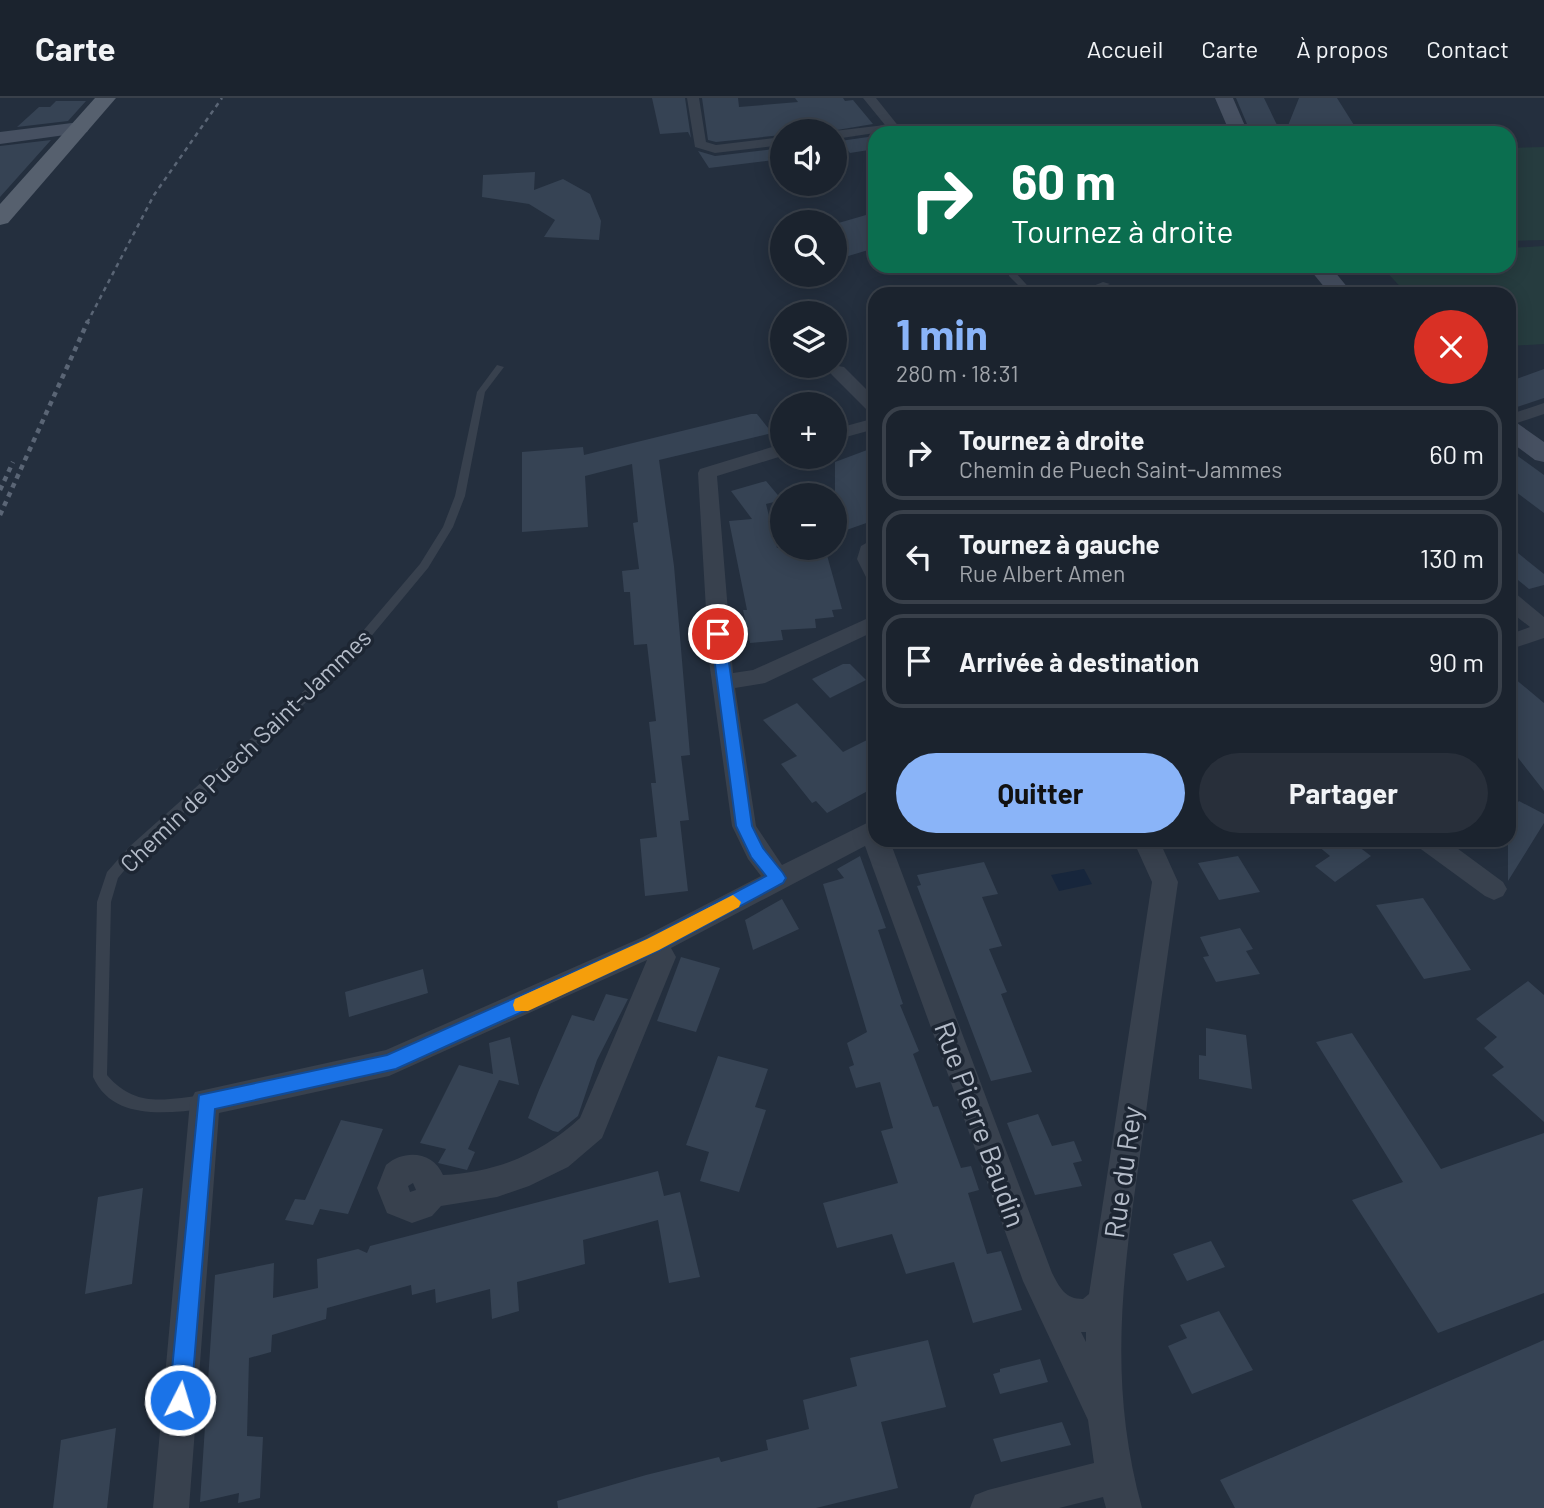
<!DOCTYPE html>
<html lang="fr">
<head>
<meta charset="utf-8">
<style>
	body { margin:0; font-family:Barlow,sans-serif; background:#282f3a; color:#f1f3f6; height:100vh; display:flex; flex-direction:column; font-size:26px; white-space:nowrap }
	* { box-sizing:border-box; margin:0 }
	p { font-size:23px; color:#a0a4aa }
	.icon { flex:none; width:38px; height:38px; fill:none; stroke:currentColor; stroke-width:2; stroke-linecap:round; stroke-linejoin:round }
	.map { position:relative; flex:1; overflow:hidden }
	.panel { position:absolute; left:868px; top:189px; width:648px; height:560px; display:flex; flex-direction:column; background:#1b232e; border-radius:21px; box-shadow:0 4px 18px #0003,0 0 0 2px #39404a }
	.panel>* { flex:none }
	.hud { position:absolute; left:868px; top:28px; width:648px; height:147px; border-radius:21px; box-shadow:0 4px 18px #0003,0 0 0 2px #39404a; background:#0b6e4f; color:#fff; overflow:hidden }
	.buttons { position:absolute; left:770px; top:21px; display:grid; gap:14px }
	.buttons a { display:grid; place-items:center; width:77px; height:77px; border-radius:50%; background:#1b232e; box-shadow:0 4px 18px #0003,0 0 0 2px #39404a; font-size:35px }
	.pin { position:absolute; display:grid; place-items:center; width:60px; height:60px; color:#fff; margin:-30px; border:4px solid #fff; border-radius:50%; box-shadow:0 2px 7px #0007 }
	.me { position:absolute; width:77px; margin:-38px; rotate:5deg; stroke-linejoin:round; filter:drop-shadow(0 0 5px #0008) }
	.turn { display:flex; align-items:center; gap:24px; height:147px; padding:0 28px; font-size:32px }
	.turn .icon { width:91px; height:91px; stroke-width:2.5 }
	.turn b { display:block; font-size:49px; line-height:60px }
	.round { display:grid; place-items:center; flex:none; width:74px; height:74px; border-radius:37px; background:#282f3a }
	.overview { display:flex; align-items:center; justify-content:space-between; height:119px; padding:0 28px }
	h1 { font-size:42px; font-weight:700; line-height:52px; color:#8ab4f8 }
	.button { display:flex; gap:14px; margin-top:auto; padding:14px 28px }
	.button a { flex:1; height:80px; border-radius:42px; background:#8ab4f8; color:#111; font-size:28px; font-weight:700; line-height:80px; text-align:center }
	.button a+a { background:#282f3a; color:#f1f3f6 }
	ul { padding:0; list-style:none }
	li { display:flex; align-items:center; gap:21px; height:94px; margin:0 14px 10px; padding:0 14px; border:4px solid #39404a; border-radius:21px }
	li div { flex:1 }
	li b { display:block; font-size:26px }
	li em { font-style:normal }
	header { display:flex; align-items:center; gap:42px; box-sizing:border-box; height:98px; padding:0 35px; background:#1b232e; border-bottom:2px solid #39404a }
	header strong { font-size:33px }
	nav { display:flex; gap:38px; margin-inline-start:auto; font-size:24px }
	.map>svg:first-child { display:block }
</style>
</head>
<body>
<header>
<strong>Carte</strong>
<nav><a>Accueil</a><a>Carte</a><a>À propos</a><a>Contact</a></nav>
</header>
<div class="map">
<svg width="1544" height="1410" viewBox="0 0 1544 1410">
	<rect width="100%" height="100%" fill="#242f3e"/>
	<!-- green -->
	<path fill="#263c3f" d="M1544,49v93l-35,1v-93z
		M1544,148v98l-35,2 -1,-52h-101l-26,-28h127l1,-18z"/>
	<!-- water -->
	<path fill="#17263c" d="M1084,771l8,15 -33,7 -8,-16z"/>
	<!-- building -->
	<path fill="#364354" d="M652,0h33l6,40 -3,-6 -28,2z
		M702,0h36l1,9 59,-5 -3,-4h48l2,3 8,-1 20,24 -42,7 -2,-3 -47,3v4l-66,7 -8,-2z
		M1236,0h28l13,27 -30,-1z
		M1299,0h38l22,35h-74z
		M56,3h30l-18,20 -51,6 22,-20h11z
		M875,38v13l-25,4 -10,-12z
		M51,42l-51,57v-51z
		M782,50v11l-73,9 -11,-17 17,5z
		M535,74l-1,18 29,-11 27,15 11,27 -2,19 -55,-3 11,-17 -26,-16 -47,-7 1,-22z
		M866,117l9,6v27l-40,12v-36z
		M1544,271v29l-36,12v-28z
		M751,316h6l15,19 -113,27 15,106 16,189 -9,1 8,64 -9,1 8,70 -43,5 -5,-57 17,-2 -6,-54h5l-7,-61 7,-1 -9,-77 -13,1 -4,-53h-6l-2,-21 17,-2 -6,-46 5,-1 -6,-58 -47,12 3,51 -66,5v-80l61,-5 1,8z
		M875,349v73l-40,14v-72z
		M1508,351l36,26v38l-36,-27z
		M766,383l16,19 -16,4 11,44h48l17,61 -10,1 2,7 -19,2 1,9 -35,2 2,10 -33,3 -7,-33h4l-18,-89 23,-2 -21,-28z
		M1508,447l36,29v11l-15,4 -21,-17z
		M843,566h7l16,16 -36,18 -18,-19z
		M1508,575l36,30v88l-36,-46z
		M797,605l46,49 32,-16v51l-48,26 -11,-12 -4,2 -31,-39 16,-8 -34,-36z
		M1519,703l25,13v9l-36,58v-68z
		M1311,742h39l21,16 -36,26 -20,-16 15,-10z
		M860,758l26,72 -8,2 25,74 -3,1 19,46 -6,3 20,53 5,-1 23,62 10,-2 8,24 -11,3 19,61 14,-3 21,59 -49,13 -19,-61 -48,12 -14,-40 -55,14 -14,-45 75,-20 -17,-52 12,-3 -13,-46 -24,6 -7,-21 5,-2 -7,-22 20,-11 -44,-148 21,-6 -7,-9z
		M1238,758l22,36 -41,8 -21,-37z
		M984,764l14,32 -16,3 20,49 -13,3 18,43 -6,2 31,78 -41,9 -74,-195 4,-1 -4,-10z
		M1423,800l48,72 -47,9 -48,-74z
		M782,801l17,30 -46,21 -8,-30z
		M1240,830l13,21 -7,2 14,23 -44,8 -13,-25 6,-1 -9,-19z
		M681,859l39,11 -24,64 -39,-11z
		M423,871l5,24 -79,24 -4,-25z
		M1528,883l16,14v127l-52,-47 12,-8 -20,-19 13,-11 -21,-18z
		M606,896l22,5 -31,61 -19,56 -20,16 -5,-1 -25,-13 11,-28 33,-75 22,6z
		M1206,930l40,7 6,54 -53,-10v-24l7,1z
		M1352,935l89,136 103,-36v160l-106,40 -86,-133 51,-18 -87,-140z
		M510,939l9,48 -20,-5 -31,69 7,3 -8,18 -29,-7 8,-14 -26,-6 39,-78 34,9 -4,-31z
		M718,958l50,13 -13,38 11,3 -27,82 -39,-11 9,-29 -23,-7z
		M1038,1016l14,32 22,-5 8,20 -9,2 9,23 -47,9 -28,-72z
		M341,1022l42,9 -35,85 -28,-5 -7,16 -28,-5 10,-21 10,1z
		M658,1073l6,25 16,-4 20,85 -31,6 -11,-63 -75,20 2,24 -68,18 2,29 -27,8 -2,-30 -54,14 -1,-14 -23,6 -1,-10 -84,23 -1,11 -54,16 -1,17 -22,6 -2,78 16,1 -3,61 -22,5 1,-10 -39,9 15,-227 59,-12 -1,35 45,-10 -1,-29 41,-10 9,4 3,-7z
		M143,1090l-11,96 -47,10 13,-97z
		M1211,1143l14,26 -38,14 -14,-27z
		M1219,1213l34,59 -61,24 -24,-48 19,-8 -7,-13z
		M928,1242l18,67 -65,15 17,66 -82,20h-258l-1,-7 89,-26 73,-18 2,5 47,-12 -2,-10 43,-11 -6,-29 54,-14 -7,-28z
		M1544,1242v168h-309l-15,-28z
		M1040,1261l8,23 -48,12 -7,-20 7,-2v-3z
		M1062,1324l9,23 -70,17 -8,-23z
		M116,1330l-9,80h-54l8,-68z"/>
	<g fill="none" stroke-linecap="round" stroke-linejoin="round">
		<!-- lane -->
		<path fill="#38414e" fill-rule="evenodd" d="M1009,174h6l20,22h-8l-18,-18z
			M1103,184l7,2 -25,10h-12z
			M497,267l7,2 -19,25 -20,104 -12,31 -25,41 -69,83 -36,36 -186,168 -19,23 -7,24 -4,173c29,34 59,24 98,20l5,2 2,5 -2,5 -5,2c-39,4 -92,12 -112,-32l4,-175 10,-30 22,-25 186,-166 36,-36 69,-81 23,-37 12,-31 22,-104z"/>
		<!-- street -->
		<path fill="#38414e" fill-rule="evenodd" d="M687,0h12l7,44 10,3 66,-8v8l-67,8 -20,-6z
			M863,0h13l28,35h-29l-40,6 -1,-8 51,-6z
			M838,268l6,1 31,31v15l-6,-1 -37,-37 -3,-4z
			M1544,305v11l-36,12v-11z
			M875,320v11l-40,11v-11z
			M782,346v12l-65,20 16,197 20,-3 122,-55v16l-110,52 -30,5 21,138 26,39 93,-46v21h13l3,4 161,429c8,15 13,26 31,26l6,-5 63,-412 -19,-42h26l19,42c-12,84 -24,168 -35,253 -19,131 -37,242 -1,373h-36l-3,-11 -44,11h-89l5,-13 13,-5 106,-27 -6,-43 -65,-139 -158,-435 -194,102 5,9 -74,181 -34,29 -39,19 -32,11 -56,9 -9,10 -20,7 -25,-10 -10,-25 9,-23c18,-16 47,-14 57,10 54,-3 98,-21 137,-57l67,-158 -258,116 -170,37 -30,395h-36l37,-406 5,-10 191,-42 257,-113 118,-61 -13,-17 -16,-33 -23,-165 -11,-188 2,-4zM413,1085l3,7 -6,2 -2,-6zM1081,1234h5v10z
			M875,440v45l-7,-2 -11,-22 4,-13z
			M1508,493l7,2 29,24v21l-36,12v-15l22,-8 -22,-17z
			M1414,742h32l57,42 4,7 -4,7 -9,4 -9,-4 -67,-49z"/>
		<!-- secondary -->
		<path fill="#465061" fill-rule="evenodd" d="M1215,0h18l15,35h-18z
			M80,24l9,6 -2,4 -87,12v-12z
			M1307,168h23l23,28h-23z
			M1508,322l9,3 27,19v20l-9,-2 -27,-20z"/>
		<!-- primary -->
		<path fill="#56606e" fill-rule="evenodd" d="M95,0h21l-108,125 -8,2v-21z"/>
		<!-- rail-far1 -->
		<path stroke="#5a6575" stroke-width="2.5" stroke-dasharray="4.5 4.5" stroke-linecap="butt" d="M87,225l67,-128 68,-97"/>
		<!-- rail -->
		<path stroke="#5a6575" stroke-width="4.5" stroke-dasharray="5 5" stroke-linecap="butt" d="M0,392l13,-28
			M0,417l88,-194"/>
	</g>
	<!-- route -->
	<path fill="#1a73e8" stroke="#114b97" stroke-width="2" d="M718,531l7,5 27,192 11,22 20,25 3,5 -3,5 -124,67 -263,119 -181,40 -24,291 -3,8 -8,3 -8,-3 -3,-8 30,-305 188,-40 260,-116 119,-63 -15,-19 -15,-31 -25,-192z"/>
	<!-- slow -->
	<path fill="#f59e0b" d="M733,797l8,7 -2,5 -80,43 -131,61h-13l-2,-6 2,-6 132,-60z"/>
	<g text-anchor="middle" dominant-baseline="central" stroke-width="7" stroke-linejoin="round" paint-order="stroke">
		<!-- street labels -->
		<g font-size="24" fill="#b4bcc9" stroke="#1d2633">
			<text transform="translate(245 652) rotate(-44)">Chemin de Puech Saint-Jammes</text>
		</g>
		<!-- near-street labels -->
		<g font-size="28" fill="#b4bcc9" stroke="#1d2633">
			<text transform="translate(981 1026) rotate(70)">Rue Pierre Baudin</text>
			<text transform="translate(1122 1074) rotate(-82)">Rue du Rey</text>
		</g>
	</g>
</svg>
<div class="buttons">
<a><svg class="icon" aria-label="sound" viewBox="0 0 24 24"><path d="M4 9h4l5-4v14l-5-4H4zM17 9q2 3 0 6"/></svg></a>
<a><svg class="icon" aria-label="search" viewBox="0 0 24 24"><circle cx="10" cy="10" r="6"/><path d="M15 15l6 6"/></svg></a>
<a><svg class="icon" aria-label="layers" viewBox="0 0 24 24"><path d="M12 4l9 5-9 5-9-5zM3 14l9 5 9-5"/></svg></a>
<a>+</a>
<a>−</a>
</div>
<div class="pin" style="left:718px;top:536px;background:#d93025"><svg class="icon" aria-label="arrive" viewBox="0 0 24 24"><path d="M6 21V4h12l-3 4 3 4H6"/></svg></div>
<svg class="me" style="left:180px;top:1302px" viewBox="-20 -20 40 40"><circle r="17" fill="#1a73e8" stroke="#fff" stroke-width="3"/><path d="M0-11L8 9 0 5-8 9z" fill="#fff"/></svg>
<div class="hud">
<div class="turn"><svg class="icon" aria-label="right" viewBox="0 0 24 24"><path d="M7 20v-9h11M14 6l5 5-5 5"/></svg><div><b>60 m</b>Tournez à droite</div></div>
</div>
<section class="panel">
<div class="overview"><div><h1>1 min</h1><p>280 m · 18:31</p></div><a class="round" style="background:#d93025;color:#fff"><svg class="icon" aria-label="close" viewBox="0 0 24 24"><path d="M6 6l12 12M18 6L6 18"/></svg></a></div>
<ul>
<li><svg class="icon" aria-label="right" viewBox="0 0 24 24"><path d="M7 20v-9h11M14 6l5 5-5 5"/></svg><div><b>Tournez à droite</b><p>Chemin de Puech Saint-Jammes</p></div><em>60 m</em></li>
<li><svg class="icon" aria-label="left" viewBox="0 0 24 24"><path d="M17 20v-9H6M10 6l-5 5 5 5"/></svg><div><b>Tournez à gauche</b><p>Rue Albert Amen</p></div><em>130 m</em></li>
<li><svg class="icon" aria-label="arrive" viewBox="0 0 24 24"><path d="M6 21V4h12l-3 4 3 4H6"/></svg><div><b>Arrivée à destination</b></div><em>90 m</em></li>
</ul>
<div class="button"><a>Quitter</a><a>Partager</a></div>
</section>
</div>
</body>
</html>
